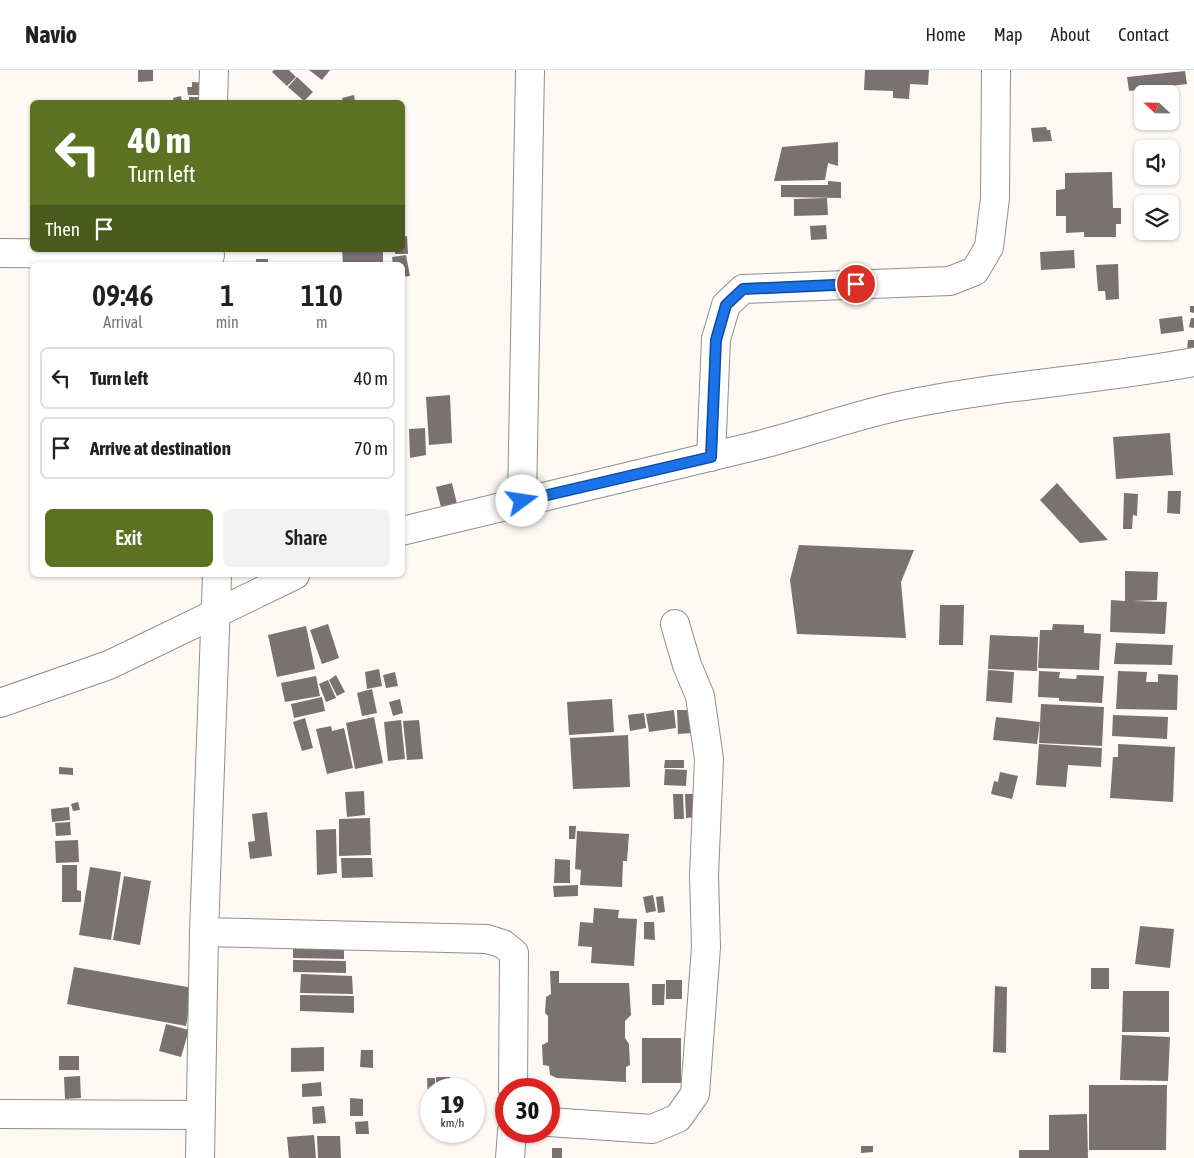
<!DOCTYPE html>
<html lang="en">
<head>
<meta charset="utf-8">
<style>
	body { margin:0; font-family:"Asap Condensed",sans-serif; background:#f2f2f2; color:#202124; height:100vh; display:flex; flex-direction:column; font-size:19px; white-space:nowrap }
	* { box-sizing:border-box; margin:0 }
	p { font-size:16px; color:#757577 }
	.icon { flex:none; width:28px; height:28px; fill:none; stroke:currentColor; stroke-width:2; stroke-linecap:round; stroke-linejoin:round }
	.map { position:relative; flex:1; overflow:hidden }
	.sheet { position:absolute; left:30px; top:192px; width:375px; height:315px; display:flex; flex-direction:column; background:#fff; border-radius:8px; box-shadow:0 1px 4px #0004 }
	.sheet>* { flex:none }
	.banner { position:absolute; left:30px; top:30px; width:375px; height:152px; border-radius:8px; box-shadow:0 1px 4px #0004; background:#5c7121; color:#fff; overflow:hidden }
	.needle { width:32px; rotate:292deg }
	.controls { position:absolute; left:1134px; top:15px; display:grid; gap:10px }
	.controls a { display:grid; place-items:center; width:45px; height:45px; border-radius:8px; background:#fff; box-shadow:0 1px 4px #0004; font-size:25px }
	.speed { position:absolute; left:420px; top:1008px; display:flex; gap:10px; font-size:25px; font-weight:700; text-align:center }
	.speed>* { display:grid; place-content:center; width:65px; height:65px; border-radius:50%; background:#fff; box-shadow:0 1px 4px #0004; line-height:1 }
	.speed small { font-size:12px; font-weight:400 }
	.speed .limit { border:8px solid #d22; background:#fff; color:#111 }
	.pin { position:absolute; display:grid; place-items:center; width:42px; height:42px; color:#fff; margin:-21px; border:2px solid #fff; border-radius:50%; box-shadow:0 1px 5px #0007 }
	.me { position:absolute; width:55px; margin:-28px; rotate:76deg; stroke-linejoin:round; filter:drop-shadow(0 0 4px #0008) }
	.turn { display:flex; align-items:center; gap:18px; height:105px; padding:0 15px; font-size:22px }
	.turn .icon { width:65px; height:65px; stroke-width:2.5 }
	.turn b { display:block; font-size:35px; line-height:42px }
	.then { display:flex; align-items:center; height:48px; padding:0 15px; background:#0003; gap:10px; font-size:19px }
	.eta { display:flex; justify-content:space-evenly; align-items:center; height:85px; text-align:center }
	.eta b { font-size:30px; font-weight:600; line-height:35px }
	.action { display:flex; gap:10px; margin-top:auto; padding:10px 15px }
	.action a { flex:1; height:58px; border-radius:8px; background:#5c7121; color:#fff; font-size:20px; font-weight:600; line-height:58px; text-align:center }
	.action a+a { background:#f2f2f2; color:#202124 }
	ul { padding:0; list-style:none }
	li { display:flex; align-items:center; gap:15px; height:62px; margin:0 10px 8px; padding:0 5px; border:2px solid #e0e0e0; border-radius:8px }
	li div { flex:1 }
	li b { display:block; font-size:19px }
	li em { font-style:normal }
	header { display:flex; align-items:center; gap:30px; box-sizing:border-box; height:70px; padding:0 25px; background:#fff; border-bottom:1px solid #e0e0e0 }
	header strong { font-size:24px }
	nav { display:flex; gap:28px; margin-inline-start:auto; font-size:18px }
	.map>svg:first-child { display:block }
</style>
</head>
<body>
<header>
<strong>Navio</strong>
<nav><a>Home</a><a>Map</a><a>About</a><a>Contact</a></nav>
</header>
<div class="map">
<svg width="1194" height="1088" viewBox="0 0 1194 1088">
	<rect width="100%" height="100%" fill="#fef9f4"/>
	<!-- building -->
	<path fill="#797271" d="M138,0h15v11l-15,1z
		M274,0h15l7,7 -9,9 -15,-14z
		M309,0h21l-8,10z
		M865,0h64l-1,15 -18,-1 -1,15 -16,-1v-7l-29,-1z
		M1185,1l2,13 -58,7 -2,-14z
		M297,7l16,15 -9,9 -16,-14z
		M192,12l18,1v12h-22l-1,-8h5z
		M354,25l1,7h-12l-1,-4z
		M181,26l1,6h-8l-1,-4z
		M189,27h19v5h-19z
		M1046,57l1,3h3l2,11 -19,1 -2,-14z
		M838,72v24l-10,-3 -3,17 -51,1 8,-34z
		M1112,102l1,36h8v16h-5v13h-32v-5l-18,1v-17h-10v-26l9,-1v-16z
		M828,111l13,1v16l-60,-1v-12h47z
		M827,128l1,17 -34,1v-17z
		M826,155l1,14 -16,1 -1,-14z
		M407,166l1,18h-13v-4h7v-13z
		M342,180h41v14h-40z
		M1074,180l1,18 -34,2 -1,-18z
		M406,185l4,21 -8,1v-12h-9l-1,-8z
		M256,189h12v6h-12z
		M1118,194l1,35 -13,1 -1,-9h-7l-2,-26z
		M1190,236h4v7l-4,-1z
		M1182,246l2,15 -23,3 -2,-15z
		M1191,248h3v10l-5,-1z
		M1188,270h6v10h-7z
		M450,325l2,48 -23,2 -3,-48z
		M425,358l1,27 -16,3 -1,-29z
		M1170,363l3,42 -57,4 -3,-42z
		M452,413l5,21 -16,3 -5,-20z
		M1057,413l51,57 -28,3 -40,-43z
		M1168,421h13l-1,23 -13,-1z
		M1124,423l14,1 -1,22 -4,-1 -1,14h-9z
		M799,475l115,5 -13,32 5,56 -109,-4 -7,-54z
		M1125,501l33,1 -1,28 -24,1 34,1 -2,32 -55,-2 1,-32 14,1z
		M940,535h24l-1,40h-24z
		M328,554l11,34 -17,6 -12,-34z
		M1053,554l31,1v8l17,1 -2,36 -61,-2 2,-38h12z
		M306,556l9,43 -38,8 -9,-42z
		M990,565l48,2 -1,34 -49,-2z
		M1116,573l57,2 -1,20 -58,-1z
		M379,599l3,17 -15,3 -2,-17z
		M988,600l26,2 -2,31 -26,-2z
		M1039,601l21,1 -1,6 17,1 1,-4 27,1 -2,27 -43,-2v-3l-21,-1z
		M1118,601l29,1 -1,10h12v-8l20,1 -1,35 -61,-1z
		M395,602l3,14 -12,2 -3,-13z
		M336,605l9,17 -8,4 -8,-16z
		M316,606l4,20 -35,6 -4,-19z
		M328,610l8,18 -10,4 -7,-18z
		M372,619l5,24 -15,3 -5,-23z
		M322,627l3,14 -31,7 -3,-14z
		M400,629l3,14 -10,3 -4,-14z
		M612,629l2,33 -45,3 -2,-33z
		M1041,634l63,3 -2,39 -63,-3z
		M674,640l2,18 -27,4 -3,-18z
		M677,640h13l2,23 -14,1z
		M644,643l2,15 -16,3 -2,-16z
		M1113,645l55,2 -1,22 -55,-3z
		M374,647l9,46 -28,6 -9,-46z
		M996,647l44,5 -3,22 -44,-4z
		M305,648l8,30 -11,3 -9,-29z
		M401,650l4,39 -17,2 -4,-39z
		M419,650l4,39 -16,1 -4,-39z
		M331,656l1,5 12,-3 9,40 -26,6 -11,-45z
		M628,665l2,52 -57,2 -3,-51z
		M1039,674l63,4 -1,19 -33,-2 -2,22 -30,-2z
		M1118,674l57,3 -2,55 -63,-4 3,-41h5z
		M665,690h19v8h-20z
		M59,697l14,1v7l-14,-1z
		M665,699l22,1 -1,16 -22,-1z
		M1000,702l18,4 -6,23 -21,-5 3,-13 4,1z
		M364,721l1,24 -18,2 -2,-25z
		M673,724h10l1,25h-10z
		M685,724h11l1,23 -11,1z
		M78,732l2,8 -7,1 -2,-7z
		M69,737l1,13 -18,2 -1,-13z
		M267,742l5,44 -22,3 -2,-17 7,-1 -3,-27z
		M370,748l1,37 -32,1v-37z
		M70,752l1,13 -15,1 -1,-13z
		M569,756h7l-1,13h-6z
		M336,759l1,44 -20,2 -1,-45z
		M577,761l52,3 -2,27h-4l-1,26 -42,-2 1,-15 -6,-1z
		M78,770l1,22 -23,1 -1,-22z
		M341,788h31l1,19 -31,1z
		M555,789l15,1v23h-16z
		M62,795h15v25l4,1v11h-19z
		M90,797l31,5 -10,68 -32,-5z
		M124,806l27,5 -11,64 -27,-5z
		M578,815v11l-24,1 -1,-11z
		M653,825l3,16 -10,2 -3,-16z
		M663,826l2,16 -7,1 -2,-16z
		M594,838l25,2 -1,8 19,1 -3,47 -43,-3 1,-16 -14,-1 2,-24 13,1z
		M644,852h10l1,18 -11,-1z
		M1140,856l34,3 -4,39 -35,-4z
		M293,877l51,2v10l-51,-1z
		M293,890l53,1v12l-53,-1z
		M74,897l119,21 -7,38 -119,-22z
		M1091,898h18v21h-18z
		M550,901h9v12h70l2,32 -6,6v17l4,6 1,21 -4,2v15l-69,-4 -7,-3 -1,-9 -6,-1 -1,-20 6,-3v-26l-3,-3 1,-16 5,-3z
		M301,904l51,2 1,18 -53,-1z
		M666,910h16v19h-16z
		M652,914h13l-1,21h-12z
		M995,916l12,1 -1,66 -13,-1z
		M1123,921h46v41h-47z
		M300,925l54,1v17l-54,-2z
		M166,954l23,6 -8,27 -22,-6z
		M1122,965l48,2 -2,44 -48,-1z
		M642,968h39v45h-39z
		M324,977v24l-33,1v-24z
		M361,980h12v18l-13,-1z
		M59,986h20v14h-20z
		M80,1006l1,22 -16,1 -1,-22z
		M436,1007h14v12h-14z
		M427,1008h8v11h-4v11h-3z
		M321,1012l1,14 -20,1v-13z
		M1089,1015h78l-1,65h-77z
		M350,1028l13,1v17h-13z
		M324,1036l2,17 -13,1 -1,-17z
		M1087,1044l1,44h-69v-8h30v-35z
		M368,1051l1,13h-13l-1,-12z
		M314,1065l2,23h-27l-2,-21z
		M317,1066h23l1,22h-23z
		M861,1076h12v6l-12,1z
		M552,1078h10v10h-10z"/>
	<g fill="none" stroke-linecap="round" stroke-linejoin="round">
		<!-- minor casing -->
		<g stroke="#928e89" stroke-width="30">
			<path id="minor" d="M213,32l1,-32
				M0,183l210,2
				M711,387l5,-118 10,-34 17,-16 207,-8 25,-10 14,-24 6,-49 1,-128
				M522,431l8,-431
				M402,461c118,-29 235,-56 353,-85 50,-12 99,-31 149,-41 96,-20 194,-25 290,-43
				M0,633l109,-38 186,-90
				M204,862l283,7 16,5 11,9 -1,136
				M0,1044l200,1
				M549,1052l103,7 26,-11 17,-24 11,-147 -2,-72 5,-116 -9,-63 -13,-31 -12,-41
				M200,1088l4,-226 13,-357
				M510,1088l2,-27"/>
		</g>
		<!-- minor -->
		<use href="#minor" stroke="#fff" stroke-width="28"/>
	</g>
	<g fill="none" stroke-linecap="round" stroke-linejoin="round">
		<!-- route casing -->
		<g stroke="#114b97" stroke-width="12">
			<path id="route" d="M522,431l189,-44 5,-117 10,-35 17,-16 113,-5"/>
		</g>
		<!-- route -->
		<use href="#route" stroke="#1a73e8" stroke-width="9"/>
	</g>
</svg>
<div class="controls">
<a><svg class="needle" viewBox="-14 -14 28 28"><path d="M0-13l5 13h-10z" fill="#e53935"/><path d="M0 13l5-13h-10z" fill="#757577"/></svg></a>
<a><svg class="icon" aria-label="sound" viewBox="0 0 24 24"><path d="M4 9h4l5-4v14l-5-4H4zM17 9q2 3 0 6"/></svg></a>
<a><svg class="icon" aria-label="layers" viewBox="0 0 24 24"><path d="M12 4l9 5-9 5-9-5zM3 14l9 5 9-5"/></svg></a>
</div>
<div class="speed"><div>19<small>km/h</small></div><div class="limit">30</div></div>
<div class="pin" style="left:856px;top:214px;background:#d93025"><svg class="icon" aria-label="arrive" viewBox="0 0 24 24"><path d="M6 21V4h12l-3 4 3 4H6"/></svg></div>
<svg class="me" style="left:522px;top:431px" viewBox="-20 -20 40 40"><circle r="19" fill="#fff"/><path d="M0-13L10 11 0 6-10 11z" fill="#1a73e8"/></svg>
<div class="banner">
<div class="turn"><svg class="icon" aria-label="left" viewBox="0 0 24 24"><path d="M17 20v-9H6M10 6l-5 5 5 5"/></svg><div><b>40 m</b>Turn left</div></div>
<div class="then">Then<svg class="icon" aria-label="arrive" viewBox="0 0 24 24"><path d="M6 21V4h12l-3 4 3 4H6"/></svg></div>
</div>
<section class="sheet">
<div class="eta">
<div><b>09:46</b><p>Arrival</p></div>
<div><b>1</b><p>min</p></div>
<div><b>110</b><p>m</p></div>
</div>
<ul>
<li><svg class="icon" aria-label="left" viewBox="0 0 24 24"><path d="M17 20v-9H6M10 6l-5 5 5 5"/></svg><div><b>Turn left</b></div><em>40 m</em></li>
<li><svg class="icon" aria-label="arrive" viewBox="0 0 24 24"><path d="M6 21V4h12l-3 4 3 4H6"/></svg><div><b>Arrive at destination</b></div><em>70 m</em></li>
</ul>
<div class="action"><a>Exit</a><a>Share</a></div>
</section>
</div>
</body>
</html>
